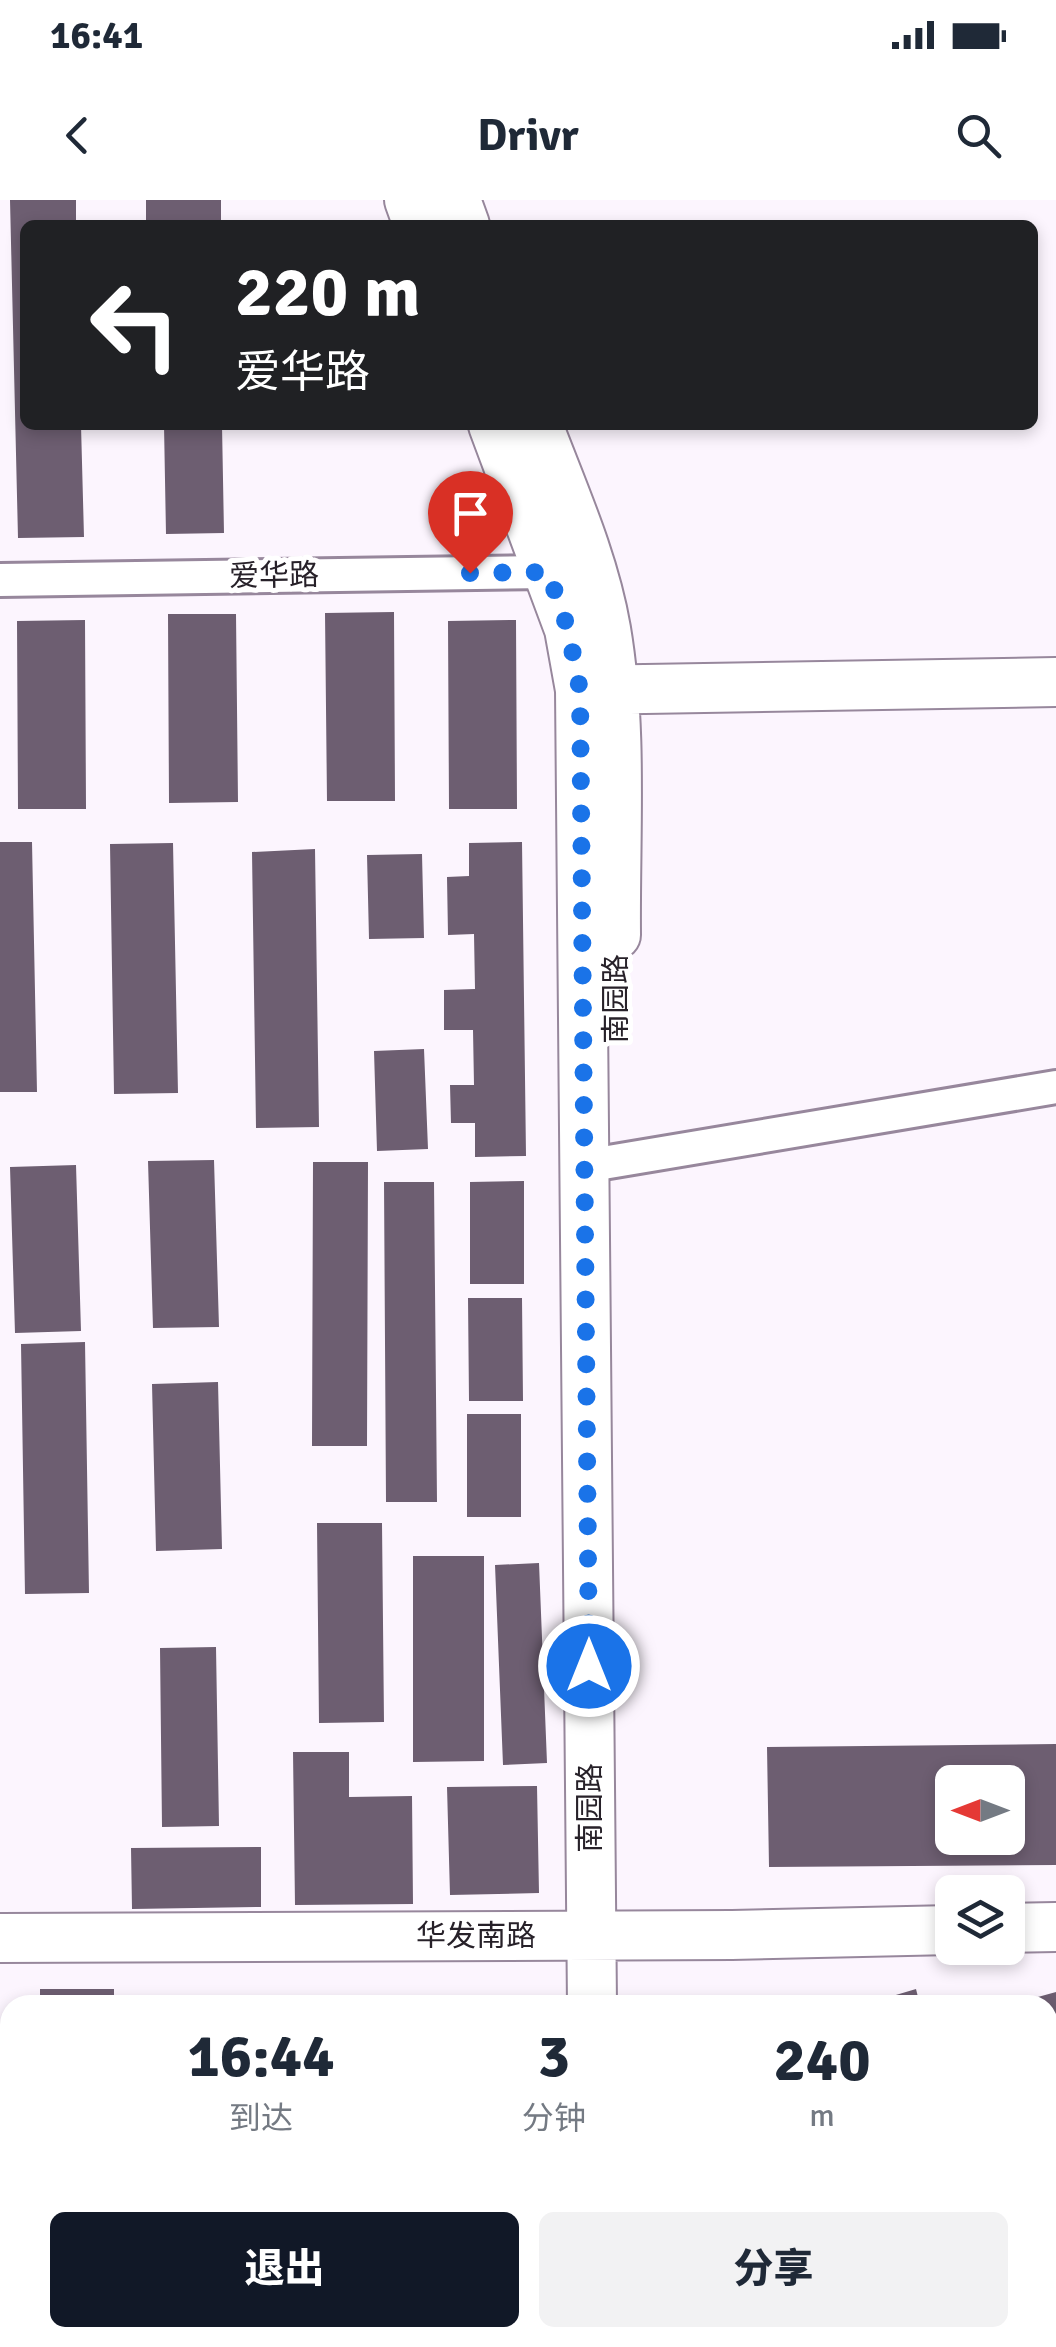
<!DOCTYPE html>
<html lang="zh">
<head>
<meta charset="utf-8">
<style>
	body { margin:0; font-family:Signika,"Noto Sans SC",sans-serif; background:#f2f2f3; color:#1f2937; height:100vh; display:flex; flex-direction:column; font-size:38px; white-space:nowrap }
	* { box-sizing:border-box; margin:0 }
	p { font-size:32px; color:#747a83 }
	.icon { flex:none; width:55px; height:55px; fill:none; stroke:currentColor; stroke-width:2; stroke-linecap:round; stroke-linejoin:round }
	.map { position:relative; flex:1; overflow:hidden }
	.panel { position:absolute; left:0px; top:1795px; width:1058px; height:352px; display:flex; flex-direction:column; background:#fff; border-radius:30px 30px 0 0; box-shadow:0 5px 15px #0003 }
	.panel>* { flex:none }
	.banner { position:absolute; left:20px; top:20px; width:1018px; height:210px; border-radius:15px; box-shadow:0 5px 15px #0003; background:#202124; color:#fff; overflow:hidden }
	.needle { width:65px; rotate:270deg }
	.buttons { position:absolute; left:935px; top:1565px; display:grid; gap:20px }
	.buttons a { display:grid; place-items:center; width:90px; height:90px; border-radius:15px; background:#fff; box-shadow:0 5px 15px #0003; font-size:50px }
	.pin { position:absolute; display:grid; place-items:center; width:85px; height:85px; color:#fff; margin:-102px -42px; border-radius:50% 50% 50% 0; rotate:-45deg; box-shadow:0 0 10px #0007 }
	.pin .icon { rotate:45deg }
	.me { position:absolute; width:110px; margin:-55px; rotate:0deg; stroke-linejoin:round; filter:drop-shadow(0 0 8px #0008) }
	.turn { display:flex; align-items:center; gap:35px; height:210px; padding:0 50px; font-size:45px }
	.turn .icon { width:130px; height:130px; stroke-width:2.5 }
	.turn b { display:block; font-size:70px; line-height:85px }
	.eta { display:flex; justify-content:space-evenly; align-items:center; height:170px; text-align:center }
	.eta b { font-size:60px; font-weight:800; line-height:70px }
	.button { display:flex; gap:20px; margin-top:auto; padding:20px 50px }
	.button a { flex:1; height:115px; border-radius:15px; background:#111827; color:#fff; font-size:40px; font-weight:800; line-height:115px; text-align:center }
	.button a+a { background:#f2f2f3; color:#1f2937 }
	.status { display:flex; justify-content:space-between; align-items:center; height:70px; padding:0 50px; background:#fff; direction:ltr }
	.status svg { height:28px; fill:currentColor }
	header { display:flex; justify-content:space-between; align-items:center; height:130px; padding:0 50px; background:#fff; font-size:45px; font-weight:800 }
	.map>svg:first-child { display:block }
</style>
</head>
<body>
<div class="status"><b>16:41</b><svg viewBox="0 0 49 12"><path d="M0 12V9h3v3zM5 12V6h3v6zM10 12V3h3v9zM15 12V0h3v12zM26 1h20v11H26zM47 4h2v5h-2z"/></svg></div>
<header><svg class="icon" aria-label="back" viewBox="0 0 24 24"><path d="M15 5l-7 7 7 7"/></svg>Drivr<svg class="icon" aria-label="search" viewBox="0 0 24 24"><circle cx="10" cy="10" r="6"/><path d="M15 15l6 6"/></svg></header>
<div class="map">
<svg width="1056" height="2147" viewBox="0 0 1056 2147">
	<rect width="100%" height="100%" fill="#fcf5fe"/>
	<!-- building -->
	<path fill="#6d5e71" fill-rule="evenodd" d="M10,0h66v25h-51v200h56l3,112 -66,1z
		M146,0h75v25h-75z
		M164,225h58l2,108 -58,1z
		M394,412l1,189h-68l-2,-188z
		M168,414h68l2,188 -69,1z
		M85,420l1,189h-68l-1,-188z
		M516,420l1,189h-68l-1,-188z
		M0,642h32l5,250h-37z
		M522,642l4,314 -51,1v-34h-24l-1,-38h24l-1,-55h-29v-40l31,-1 -1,-55 -26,1 -1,-58 22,-1v-33z
		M173,643l5,250 -64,1 -4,-250z
		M315,649l4,278 -63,1 -4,-276z
		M422,654l2,84 -55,1 -2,-84z
		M424,849l4,100 -51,2 -3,-100z
		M214,960l5,167 -66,1 -5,-167z
		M313,962h55l-1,284h-55z
		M76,965l5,166 -66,2 -5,-166z
		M524,981v103h-54v-102z
		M384,982h50l3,320h-51z
		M468,1098h54l1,103h-54z
		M85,1142l4,251 -64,1 -4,-250z
		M218,1182l4,167 -66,2 -4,-167z
		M467,1214h54v103h-54z
		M317,1323h65l2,199 -65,1z
		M413,1356h71v205l-71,1z
		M539,1363l8,200 -44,2 -8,-200z
		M216,1447l3,179 -57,1 -2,-179z
		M1056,1544v121l-287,2 -2,-120zM952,1582h56v56h-56z
		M293,1552h56v45l63,-1 1,108 -118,1z
		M537,1586l2,107 -89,2 -3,-108z
		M261,1647v60l-129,2 -1,-61z
		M40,1789h74v16h-74z
		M916,1789l4,16h-40l-1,-5z
		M1056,1792v125l-8,-2v-110h-19l-2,-5z
		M715,2138h114v9h-107v-4l-5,2z
		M910,2138h88v9h-88z"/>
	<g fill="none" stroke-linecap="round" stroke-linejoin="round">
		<!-- lane casing -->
		<g stroke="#97879c" stroke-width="22">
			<path id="lane" d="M1048,1925h8
				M873,2138v9"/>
		</g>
		<!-- street casing -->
		<g stroke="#97879c" stroke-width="38">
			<path id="street" d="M0,380l548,-8
				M585,966l471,-79"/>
		</g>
		<!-- secondary casing -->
		<g stroke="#97879c" stroke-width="52">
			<path id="secondary" d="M409,0l9,25
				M456,0l9,25
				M493,225l76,204 11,61 12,1315
				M538,225c25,66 56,134 68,204 17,100 9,205 10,306
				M585,490l471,-8
				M1008,1728l48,-1
				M0,1738l732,-3 220,-5
				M624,2138l1,9"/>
		</g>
		<!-- lane -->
		<use href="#lane" stroke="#fff" stroke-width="18"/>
		<!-- street -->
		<use href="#street" stroke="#fff" stroke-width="32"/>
		<!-- secondary -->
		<use href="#secondary" stroke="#fff" stroke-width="48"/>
	</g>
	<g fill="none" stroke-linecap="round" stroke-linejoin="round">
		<!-- route -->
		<path stroke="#1a73e8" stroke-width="18" stroke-dasharray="0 32.4" d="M470,373l78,-1 20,57 12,61 9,976"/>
	</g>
	<g text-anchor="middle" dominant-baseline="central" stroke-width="10" stroke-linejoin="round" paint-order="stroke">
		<!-- street labels -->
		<g font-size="30" fill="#272129" stroke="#fff">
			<text transform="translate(274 376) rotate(-1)">爱华路</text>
			<text transform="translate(616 799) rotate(-90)">南园路</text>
			<text transform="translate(590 1608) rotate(-90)">南园路</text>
			<text x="476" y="1736">华发南路</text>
		</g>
	</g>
</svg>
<div class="buttons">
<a><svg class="needle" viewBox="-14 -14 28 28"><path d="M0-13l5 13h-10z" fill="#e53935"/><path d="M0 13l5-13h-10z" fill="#747a83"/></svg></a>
<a><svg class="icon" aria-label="layers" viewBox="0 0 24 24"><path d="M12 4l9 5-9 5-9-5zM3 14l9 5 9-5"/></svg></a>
</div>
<div class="pin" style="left:470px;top:373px;background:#d93025"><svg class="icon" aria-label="arrive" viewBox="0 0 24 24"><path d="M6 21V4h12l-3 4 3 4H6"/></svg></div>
<svg class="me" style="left:589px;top:1466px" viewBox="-20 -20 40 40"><circle r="17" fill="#1a73e8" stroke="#fff" stroke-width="3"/><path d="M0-11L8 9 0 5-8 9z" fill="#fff"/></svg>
<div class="banner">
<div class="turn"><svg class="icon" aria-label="left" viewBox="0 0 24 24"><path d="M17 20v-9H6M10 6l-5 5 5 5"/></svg><div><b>220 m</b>爱华路</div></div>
</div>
<section class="panel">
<div class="eta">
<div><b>16:44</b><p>到达</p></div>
<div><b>3</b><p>分钟</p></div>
<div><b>240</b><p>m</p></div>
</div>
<div class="button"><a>退出</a><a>分享</a></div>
</section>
</div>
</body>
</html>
